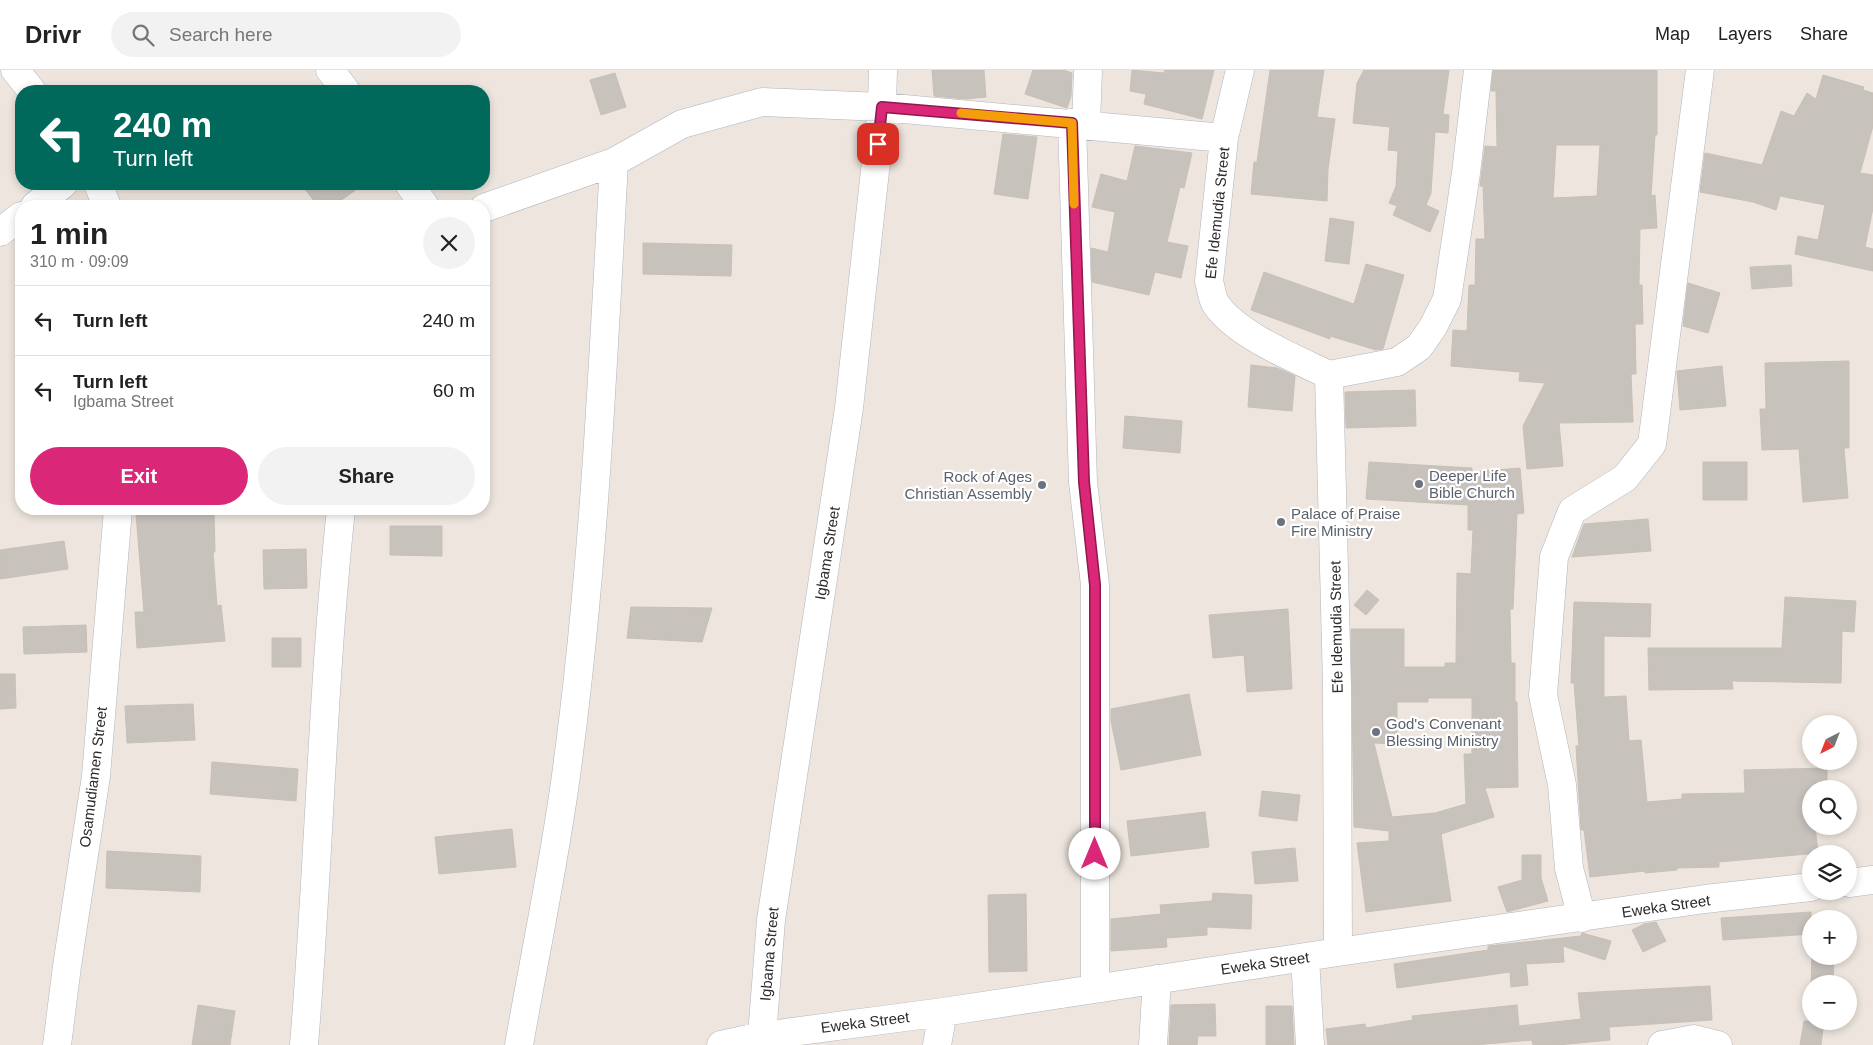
<!DOCTYPE html>
<html lang="en">
<head>
<meta charset="utf-8">
<style>
	body { margin:0; font-family:Arial,sans-serif; background:#f2f2f2; color:#222; height:100vh; display:flex; flex-direction:column; font-size:19px; white-space:nowrap }
	* { box-sizing:border-box; margin:0 }
	p { font-size:16px; color:#767676 }
	.icon { flex:none; width:28px; height:28px; fill:none; stroke:currentColor; stroke-width:2; stroke-linecap:round; stroke-linejoin:round }
	.map { position:relative; flex:1; overflow:hidden }
	.details { position:absolute; left:15px; top:130px; width:475px; height:315px; display:flex; flex-direction:column; background:#fff; border-radius:20px; box-shadow:0 2px 8px #0003 }
	.details>* { flex:none }
	.banner { position:absolute; left:15px; top:15px; width:475px; height:105px; border-radius:20px; box-shadow:0 2px 8px #0003; background:#00695c; color:#fff; overflow:hidden }
	.needle { width:32px; rotate:222deg }
	.tools { position:absolute; left:1802px; top:645px; display:grid; gap:10px }
	.tools a { display:grid; place-items:center; width:55px; height:55px; border-radius:50%; background:#fff; box-shadow:0 2px 8px #0003; font-size:25px }
	.pin { position:absolute; display:grid; place-items:center; width:42px; height:42px; color:#fff; margin:-21px; border-radius:10px; box-shadow:0 2px 8px #0006 }
	.me { position:absolute; width:55px; margin:-28px; rotate:0deg; stroke-linejoin:round; filter:drop-shadow(0 0 4px #0008) }
	.turn { display:flex; align-items:center; gap:18px; height:105px; padding:0 15px; font-size:22px }
	.turn .icon { width:65px; height:65px; stroke-width:2.5 }
	.turn b { display:block; font-size:35px; line-height:42px }
	.round { display:grid; place-items:center; flex:none; width:52px; height:52px; border-radius:26px; background:#f2f2f2 }
	.headline { display:flex; align-items:center; justify-content:space-between; height:85px; padding:0 15px }
	h1 { font-size:30px; font-weight:700; line-height:38px }
	.cta { display:flex; gap:10px; margin-top:auto; padding:10px 15px }
	.cta a { flex:1; height:58px; border-radius:30px; background:#db2777; color:#fff; font-size:20px; font-weight:700; line-height:58px; text-align:center }
	.cta a+a { background:#f2f2f2; color:#222 }
	ul { padding:0; list-style:none }
	li { display:flex; align-items:center; gap:15px; height:70px; padding:0 15px; border-top:1px solid #e0e0e0 }
	li div { flex:1 }
	li b { display:block; font-size:19px }
	li em { font-style:normal }
	header { display:flex; align-items:center; gap:30px; box-sizing:border-box; height:70px; padding:0 25px; background:#fff; border-bottom:1px solid #e0e0e0 }
	header strong { font-size:24px }
	nav { display:flex; gap:28px; margin-inline-start:auto; font-size:18px }
	.search { width:350px; height:45px; background:#f2f2f2; display:flex; align-items:center; gap:12px; box-sizing:border-box; padding:0 18px; border-radius:28px; color:#767676; font-size:19px }
	.map>svg:first-child { display:block }
</style>
</head>
<body>
<header>
<strong>Drivr</strong>
<div class="search"><svg class="icon" aria-label="search" viewBox="0 0 24 24"><circle cx="10" cy="10" r="6"/><path d="M15 15l6 6"/></svg>Search here</div>
<nav><a>Map</a><a>Layers</a><a>Share</a></nav>
</header>
<div class="map">
<svg width="1873" height="975" viewBox="0 0 1873 975">
	<rect width="100%" height="100%" fill="#ede5de"/>
	<!-- building -->
	<path fill="#c8c2bd" stroke="#c8c0b7" fill-rule="evenodd" d="M932,0h52l2,27 -21,2 -31,-3z
		M1033,0h31l8,3 -1,23 -4,12 -42,-14z
		M1132,0l32,3 1,-3h49l-12,49 -58,-15 2,-10 -16,-3z
		M1270,0h54l-7,47 18,2 -7,50 -1,32 -76,-7 3,-32h3z
		M1364,0h85l-6,44 6,1 -1,18 -13,-1 -4,61 -5,12 13,6 -9,21 -37,-17 4,-9 -8,-3 7,-17 2,-35 -10,-1 2,-23 -37,-4 4,-40z
		M1493,0h164v65h-2l-4,61 4,-1 2,33 -17,1 -1,56h3l1,39h-8l1,50h-5l2,48 -74,1 4,43 -36,3 -4,-43 22,-43 -26,-2 1,-9 -69,-6 2,-36 14,1 2,-46h6l1,-46h9l-2,-53h-3l5,-40 12,1 -1,-56h-5zM1556,75h44l-3,51 -44,2z
		M615,3l11,34 -25,8 -11,-35z
		M1823,5l41,12 -1,3 10,3v33l-13,47 13,2v33l-8,39 8,2v22l-78,-17 3,-18 20,4 7,-35 -45,-9 -4,14 -23,-8 -53,-10 5,-39 57,12 19,-54 13,5 13,-23 9,6z
		M1003,64l34,3 -9,62 -34,-5z
		M1135,76l57,7 -8,35 -4,-1 -13,55 21,4 -7,32 -26,-6 -6,23 -57,-13 -1,-34 17,4 7,-40 -23,-5 9,-33 26,7z
		M301,114h63l-31,22h-15z
		M1330,148l24,4 -5,42 -24,-3z
		M643,173l89,2 -1,31 -88,-2z
		M1366,194l38,11 -21,74 -7,1 -46,-14v3l-79,-29 13,-38 90,32z
		M1791,195l1,21 -40,3 -2,-22z
		M1688,213l32,10 -12,40 -25,-7z
		M1849,291v87h-5l4,50 -45,4 -4,-53 -37,1 -2,-41h6l-1,-46z
		M1251,295l26,3 18,8 -3,35 -44,-4z
		M1722,296l4,40 -46,4 -3,-39z
		M1415,320l1,36 -70,2 -1,-36z
		M1125,346l57,5 -2,32 -57,-5z
		M1369,392l103,6v4l48,-4 4,45 -7,1 -4,95h-3l1,54h4v39h2l1,85 -33,1 9,29 -53,17 10,67 -85,11 -9,-69 32,-2v-10l-35,-4 -3,-198h53v38h41v-4h11l1,-90 14,1 2,-44h-5v-25l-102,-6zM1428,628h44v56h-8l2,50 -31,9 -43,4 -18,-74 23,1v-42h31z
		M1703,392h44v38h-44z
		M214,442l1,40h-2l4,54 4,-1 4,36 -88,7 -2,-36h9l-8,-98z
		M1648,449l3,32 -79,6 12,-33z
		M390,456h52v30l-52,-1z
		M64,471l4,28 -68,10v-29z
		M306,479l1,39 -43,1 -1,-39z
		M1367,520l12,10 -13,15 -12,-10z
		M1785,527l71,4 -2,31 -12,-1 -1,52 -109,-2 1,8 -84,1 -1,-42h134z
		M1574,532l77,2 -1,33 -46,-1v61l22,-1 3,45 12,-1 6,62 35,-3v-5l63,-1 -1,-23 83,-2v21h-16v37h4l3,27 -99,9v5l-42,1v2l-32,3v-2l-55,6 -6,-47h-3l-5,-84h3l-5,-63h-3z
		M631,537l81,1 -10,34 -75,-4z
		M1288,539l4,80 -45,3 -3,-37 -31,3 -4,-43z
		M86,555l1,27 -63,2 -1,-27z
		M272,568h29v29h-29z
		M0,604h15l1,34 -16,1z
		M1189,624l12,61 -80,15 -10,-49v-12z
		M193,634l2,36 -68,3 -2,-37z
		M212,692l86,7 -2,32 -86,-7z
		M1262,721l38,4 -3,26 -38,-5z
		M1205,742l4,35 -78,9 -4,-35z
		M512,759l4,38 -77,7 -4,-37z
		M1295,778l3,33 -43,3 -3,-32z
		M107,781l94,5 -1,36 -94,-4z
		M1522,785h19v23l7,23 -41,11 -9,-25 24,-7z
		M1213,823l39,2 -1,34 -44,-2v8l-41,3 1,9 -56,4v-32l50,-5 -1,-9 52,-4z
		M1026,824l1,77 -38,1 -1,-77z
		M1811,842v22l-88,6 -2,-22z
		M1656,852l10,19 -23,11 -11,-22 12,-6z
		M1582,863l29,8 -6,19 -42,-14 1,16 -38,2 2,21 -17,2 -1,-15 -113,16 -3,-24 94,-14v-4l93,-10z
		M1812,886h22l-1,28h-22z
		M1710,916l2,34 -103,7 1,13 -52,5h-25l-1,-5 -58,5h-146l-2,-16 39,-5 1,4 47,-8 -1,-4 105,-11 2,21 62,-7 -3,-26z
		M1215,934l1,32h-18l-1,9h-28l2,-40z
		M198,935l37,6 -5,34h-38z
		M1266,936h26l2,39h-28z
		M1804,951h20l-3,24h-21z"/>
	<g fill="none" stroke-linecap="round" stroke-linejoin="round">
		<!-- minor casing -->
		<g stroke="#b1b5bf" stroke-width="29">
			<path id="minor" d="M15,0l17,21
				M330,0l16,21
				M1240,0l-16,68 -15,143c2,7 3,16 6,22 21,32 81,56 114,72l8,310 1,267
				M1072,53l11,359 12,103v403
				M1086,54l2,-54
				M98,114l9,22
				M409,114l16,22
				M35,136l28,-22
				M484,138l130,-46 68,-38 80,-22 120,5 342,31
				M0,162l21,-16
				M1329,305l68,-13 22,-15 14,-20 14,-28 19,-126 12,-103
				M1849,813l24,-3
				M1582,848l-13,-50 -7,-83 -19,-90 11,-138 18,-46 53,-33 27,-34 48,-374
				M1305,887l5,88
				M762,966l9,-116 78,-512 33,-301 1,-37
				M57,975l10,-79 29,-190 22,-267
				M304,975c15,-179 18,-358 37,-536
				M519,975c16,-92 36,-185 48,-277 27,-201 36,-404 47,-606
				M721,975l41,-9 181,-24 395,-60 367,-53 106,-12
				M937,975l6,-33
				M1153,975l4,-66
				M1662,975l32,-6 24,6"/>
		</g>
		<!-- minor -->
		<use href="#minor" stroke="#fff" stroke-width="28"/>
	</g>
	<g fill="none" stroke-linecap="round" stroke-linejoin="round">
		<!-- route casing -->
		<g stroke="#8e194d" stroke-width="12">
			<path id="route" d="M878,74l4,-37 190,16 12,359 11,103v269"/>
		</g>
		<!-- route -->
		<use href="#route" stroke="#db2777" stroke-width="9"/>
		<!-- slow -->
		<path stroke="#f59e0b" stroke-width="9" d="M961,43l111,10 2,81"/>
	</g>
	<!-- markers -->
	<g fill="#6b7280" stroke="#fff" stroke-width="2">
		<circle cx="1419" cy="414" r="5"/>
		<circle cx="1042" cy="415" r="5"/>
		<circle cx="1281" cy="452" r="5"/>
		<circle cx="1376" cy="662" r="5"/>
	</g>
	<g text-anchor="middle" dominant-baseline="central" stroke-width="4.5" stroke-linejoin="round" paint-order="stroke">
		<!-- street labels -->
		<g font-size="15" fill="#2b2b2b" stroke="#fff">
			<text transform="translate(1217 143) rotate(-84)">Efe Idemudia Street</text>
			<text transform="translate(827 483) rotate(-81)">Igbama Street</text>
			<text transform="translate(1336 557) rotate(-91)">Efe Idemudia Street</text>
			<text transform="translate(93 707) rotate(-83)">Osamudiamen Street</text>
			<text transform="translate(1666 836) rotate(-8)">Eweka Street</text>
			<text transform="translate(769 884) rotate(-85)">Igbama Street</text>
			<text transform="translate(1265 893) rotate(-8)">Eweka Street</text>
			<text transform="translate(865 952) rotate(-7)">Eweka Street</text>
		</g>
		<!-- worship labels -->
		<g font-size="15" fill="#5b616d" stroke="#fff" text-anchor="start">
			<text x="1429" y="405">Deeper Life<tspan x="1429" dy="17">Bible Church</tspan></text>
			<text x="1032" y="406" text-anchor="end">Rock of Ages<tspan x="1032" dy="17">Christian Assembly</tspan></text>
			<text x="1291" y="443">Palace of Praise<tspan x="1291" dy="17">Fire Ministry</tspan></text>
			<text x="1386" y="653">God's Convenant<tspan x="1386" dy="17">Blessing Ministry</tspan></text>
		</g>
	</g>
</svg>
<div class="tools">
<a><svg class="needle" viewBox="-14 -14 28 28"><path d="M0-13l5 13h-10z" fill="#e53935"/><path d="M0 13l5-13h-10z" fill="#767676"/></svg></a>
<a><svg class="icon" aria-label="search" viewBox="0 0 24 24"><circle cx="10" cy="10" r="6"/><path d="M15 15l6 6"/></svg></a>
<a><svg class="icon" aria-label="layers" viewBox="0 0 24 24"><path d="M12 4l9 5-9 5-9-5zM3 14l9 5 9-5"/></svg></a>
<a>+</a>
<a>−</a>
</div>
<div class="pin" style="left:878px;top:74px;background:#d93025"><svg class="icon" aria-label="arrive" viewBox="0 0 24 24"><path d="M6 21V4h12l-3 4 3 4H6"/></svg></div>
<svg class="me" style="left:1095px;top:784px" viewBox="-20 -20 40 40"><circle r="19" fill="#fff"/><path d="M0-13L10 11 0 6-10 11z" fill="#db2777"/></svg>
<div class="banner">
<div class="turn"><svg class="icon" aria-label="left" viewBox="0 0 24 24"><path d="M17 20v-9H6M10 6l-5 5 5 5"/></svg><div><b>240 m</b>Turn left</div></div>
</div>
<section class="details">
<div class="headline"><div><h1>1 min</h1><p>310 m · 09:09</p></div><a class="round"><svg class="icon" aria-label="close" viewBox="0 0 24 24"><path d="M6 6l12 12M18 6L6 18"/></svg></a></div>
<ul>
<li><svg class="icon" aria-label="left" viewBox="0 0 24 24"><path d="M17 20v-9H6M10 6l-5 5 5 5"/></svg><div><b>Turn left</b></div><em>240 m</em></li>
<li><svg class="icon" aria-label="left" viewBox="0 0 24 24"><path d="M17 20v-9H6M10 6l-5 5 5 5"/></svg><div><b>Turn left</b><p>Igbama Street</p></div><em>60 m</em></li>
</ul>
<div class="cta"><a>Exit</a><a>Share</a></div>
</section>
</div>
</body>
</html>
